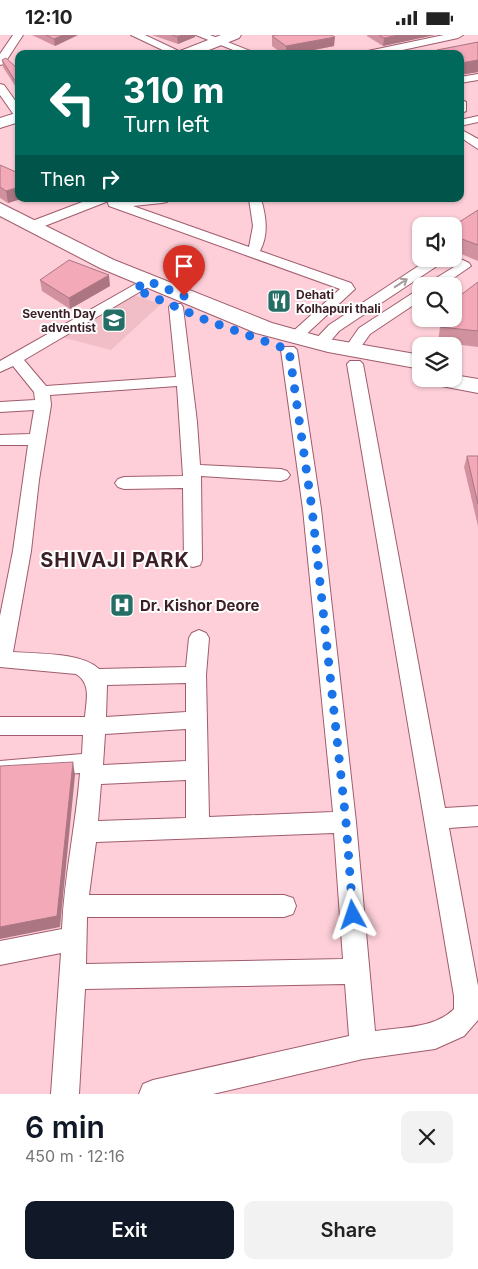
<!DOCTYPE html>
<html lang="en">
<head>
<meta charset="utf-8">
<style>
	body { margin:0; font-family:Inter,sans-serif; background:#f2f2f2; color:#222; height:100vh; display:flex; flex-direction:column; font-size:19px; white-space:nowrap }
	* { box-sizing:border-box; margin:0 }
	p { font-size:16px; color:#767676 }
	.icon { flex:none; width:28px; height:28px; fill:none; stroke:currentColor; stroke-width:2; stroke-linecap:round; stroke-linejoin:round }
	.map { position:relative; height:1059px; overflow:hidden }
	.details { display:flex; flex-direction:column; background:#fff; flex:1 }
	.details>* { flex:none }
	.banner { position:absolute; left:15px; top:15px; width:449px; height:152px; border-radius:10px; box-shadow:0 1px 4px #0004; background:#00695c; color:#fff; overflow:hidden }
	.controls { position:absolute; left:412px; top:182px; display:grid; gap:10px }
	.controls a { display:grid; place-items:center; width:50px; height:50px; border-radius:10px; background:#fff; box-shadow:0 1px 4px #0004; font-size:25px }
	.pin { position:absolute; display:grid; place-items:center; width:42px; height:42px; color:#fff; margin:-51px -21px; border-radius:50% 50% 50% 0; rotate:-45deg; box-shadow:0 0 5px #0007 }
	.pin .icon { rotate:45deg }
	.me { position:absolute; width:55px; margin:-28px; rotate:355deg; stroke-linejoin:round; filter:drop-shadow(0 0 4px #0008) }
	.turn { display:flex; align-items:center; gap:18px; height:105px; padding:0 25px; font-size:22px }
	.turn .icon { width:65px; height:65px; stroke-width:2.5 }
	.turn b { display:block; font-size:35px; line-height:42px }
	.then { display:flex; align-items:center; height:48px; padding:0 25px; background:#0003; gap:10px; font-size:19px }
	.round { display:grid; place-items:center; flex:none; width:52px; height:52px; border-radius:10px; background:#f2f2f2 }
	.head { display:flex; align-items:center; justify-content:space-between; height:85px; padding:0 25px }
	h1 { font-size:30px; font-weight:600; line-height:38px; color:#111827 }
	.primary-button { display:flex; gap:10px; margin-top:auto; padding:10px 25px }
	.primary-button a { flex:1; height:58px; border-radius:10px; background:#111827; color:#fff; font-size:20px; font-weight:600; line-height:58px; text-align:center }
	.primary-button a+a { background:#f2f2f2; color:#222 }
	.status { display:flex; justify-content:space-between; align-items:center; height:35px; padding:0 25px; background:#fff; direction:ltr }
	.status svg { height:14px; fill:currentColor }
	.map>svg:first-child { display:block }
</style>
</head>
<body>
<div class="status"><b>12:10</b><svg viewBox="0 0 49 12"><path d="M0 12V9h3v3zM5 12V6h3v6zM10 12V3h3v9zM15 12V0h3v12zM26 1h20v11H26zM47 4h2v5h-2z"/></svg></div>
<div class="map">
<svg width="478" height="1059" viewBox="0 0 478 1059">
	<rect width="100%" height="100%" fill="#fecfd8"/>
	<!-- built -->
	<path fill="#f1bec8" d="M130,259l31,10 -50,46 -54,-14z"/>
	<g fill="none" stroke-linecap="round" stroke-linejoin="round">
		<!-- street casing -->
		<g stroke="#a05c6c" stroke-width="2">
			<path id="street" d="M13,0h10l-19,29 -4,1v-11z
				M131,0h14l40,19h-14z
				M196,0h14l48,19h-15z
				M444,0h19l-5,3 -74,16h-21l5,-3z
				M478,39v6l-18,3v-6z
				M0,49l4,1 15,21v10l-5,-1 -14,-20z
				M460,64l6,3v9l-6,3z
				M478,81v6l-18,4v-6z
				M460,94l18,10v10l-18,-12z
				M90,164h17l-1,3 -69,27 -5,1 -7,-4 2,-3z
				M124,164h44l-1,3 -5,1 -29,3 116,41 4,-21 -4,-27h12c5,17 8,35 -1,52l91,32 4,6 -55,51h-10l-3,-3 3,-3 50,-45 -231,-83 -1,-3 1,-3z
				M454,221l15,7 2,3 -29,20h-16l2,-3 26,-16 -11,-5 -104,69c-7,8 -13,18 -24,15l-3,-3 17,-18 100,-66h25z
				M148,242l5,1 2,3 -2,3 -129,76 22,26 130,-9 -7,-70 2,-3h10l2,3 14,115 3,43 81,4 6,2 3,4 -3,4 -6,2 -80,-5 1,84 -2,5 -7,2 -7,-2 -2,-5 -1,-72 -59,1 -6,-2 -3,-4 3,-4 6,-2 59,-1 -6,-90 -127,9 1,10 -12,75 -8,71 -18,101c24,2 69,0 86,17l87,-2 3,-29 3,-5 7,-3 7,3 3,5 -3,37 3,142 124,-5 -30,-303 -22,-159 3,-3h10l3,3 24,159 35,313 19,209c26,-4 59,-2 79,-22v-13l-107,-632 3,-3h10l3,3 82,444 33,-2v20l-29,2 29,158v34l-14,16 -29,13 -72,10 -150,35h-74l4,-10 10,-4 196,-44 -4,-52 -260,5 -6,105h-28l10,-141 -61,12v-24l62,-12c2,-52 14,-104 18,-156l-80,6v-18l82,-7 1,-19h-83v-18h85c1,-16 7,-33 -9,-43l-76,-7v-51l13,-65 15,-106h-28v-10l30,-1 4,-24 -34,2v-10l35,-2 -1,-8 -21,-26 -13,6v-11zM186,648v29l-80,5 1,-32zM186,694v32l-83,4 2,-31zM186,745v38l-88,3 3,-37zM334,798l9,126 -257,5 1,-47h197l9,-3 3,-8 -3,-8 -9,-3h-195l7,-53z
				M421,255v10l-51,34 -12,17h-10l-3,-3 14,-20 57,-37z"/>
		</g>
		<!-- primary casing -->
		<g stroke="#a05c6c" stroke-width="2">
			<path id="primary" d="M0,168l114,57 158,63 57,16 92,16v14l-93,-17 -72,-19 -156,-65 -100,-52z
				M454,340l24,4v14l-47,-9 -4,-5h27z"/>
		</g>
		<!-- highway casing -->
		<g stroke="#a05c6c" stroke-width="2">
			<path id="highway" d="M221,0h20l-2,3 -40,16h-21l2,-3z
				M19,77v10l-19,6v-10z"/>
		</g>
		<!-- street -->
		<use href="#street" fill="#fff" fill-rule="evenodd"/>
		<!-- primary -->
		<use href="#primary" fill="#fff" fill-rule="evenodd"/>
		<!-- highway -->
		<use href="#highway" fill="#fff" fill-rule="evenodd"/>
	</g>
	<!-- wall -->
	<path fill="#d2919f" d="M32,0h46l-23,11z
		M152,0h43v2l-17,7z
		M367,0h68l-52,11 -16,-10z
		M272,1l62,10 -41,8h-10l-11,-8z
		M478,7v30l-18,3v-21h-24l1,-4z
		M2,25l17,10v22l-16,-25z
		M0,130l19,34h2l-13,4 -8,-5z
		M478,175v51l-24,-10v-25z
		M40,245l70,6 -40,23 -28,-18z
		M478,247v65l-40,-5 2,-15z
		M467,421h11v70l-14,-59z"/>
	<!-- shaded-wall -->
	<path fill="#ab7682" d="M63,0h15l-23,11 -1,-7z
		M182,0h13v2l-17,7 -1,-7z
		M399,0h36l-52,11 1,-8z
		M335,2l-1,9 -41,8h-7v-8z
		M478,25v12l-18,3 1,-12z
		M19,152v12h2l-13,4 -2,-12z
		M109,240l1,11 -40,23 -1,-11z
		M73,727l2,13 -15,152 -60,12v-12z"/>
	<!-- building -->
	<path fill="#f4a9b9" stroke="#ab7682" d="M46,0h17l-9,4z
		M172,0h10l-5,2z
		M276,0h55l4,2 -49,9 -14,-10z
		M379,0h20l-15,3z
		M478,7v18l-17,3 -1,-1v-8h-17l-6,-4z
		M6,23l13,12v17l-17,-27z
		M0,130l16,7 3,-1v16l-13,4 -6,-4z
		M478,175v35l-24,-9 -1,-10z
		M69,225l40,15 -40,23 -29,-18z
		M478,247v49l-38,-4 3,-8h11v-19z
		M467,421h11v48z
		M73,727l-16,154 -57,11v-161z"/>
	<!-- one-way arrows -->
	<defs><path id="oneway-shaft" d="M-6 0H5M1.5-3L5.5 0L1.5 3" fill="none" stroke-width="1.6" stroke-linecap="round" stroke-linejoin="round" transform="scale(1.25)"/></defs>
	<use stroke="#a79a9d" href="#oneway-shaft" transform="translate(401 248) rotate(-33)"/>
	<g fill="none" stroke-linecap="round" stroke-linejoin="round">
		<!-- route -->
		<path stroke="#1a73e8" stroke-width="9" stroke-dasharray="0 16.2" d="M184,261l-36,-15 -13,8 71,31 83,30 23,159 34,313 7,93"/>
	</g>
	<!-- icons -->
	<defs>
		<g id="restaurant-square" transform="scale(1.25)"><rect x="-9" y="-9" width="18" height="18" rx="4" fill="#256e66" stroke="#fefefe"/><path d="M-5-6h1v4h1v-4h1v4h1v-4h1v5L-1.5 .5V6h-2V.5L-5-1ZM5-6V6H3V1.5H1.5Q1.5-4 5-6Z" fill="#fff"/></g>
		<g id="school-square" transform="scale(1.25)"><rect x="-9" y="-9" width="18" height="18" rx="4" fill="#256e66" stroke="#fefefe"/><path d="M0-5L7-2L0 1L-7-2ZM-4 1L0 2.5L4 1V4Q0 6-4 4Z" fill="#fff"/></g>
		<g id="hospital-square" transform="scale(1.25)"><rect x="-9" y="-9" width="18" height="18" rx="4" fill="#256e66" stroke="#fefefe"/><path d="M-5-5h3v3.5h4V-5h3V5h-3V1.5h-4V5h-3Z" fill="#fff"/></g>
	</defs>
	<g fill-rule="evenodd">
		<use href="#restaurant-square" x="279" y="266"/>
		<use href="#school-square" x="114" y="285"/>
		<use href="#hospital-square" x="122" y="570"/>
	</g>
	<g text-anchor="middle" dominant-baseline="central" stroke-width="4" stroke-linejoin="round" paint-order="stroke">
		<!-- far-poi labels -->
		<g font-size="12" font-weight="bold" fill="#3c1f26" stroke="#fefefe" text-anchor="start">
			<text x="296" y="259">Dehati<tspan x="296" dy="14">Kolhapuri thali</tspan></text>
			<text x="96" y="278" text-anchor="end">Seventh Day<tspan x="96" dy="14">adventist</tspan></text>
		</g>
		<!-- poi labels -->
		<g font-size="15" font-weight="bold" fill="#3c1f26" stroke="#fefefe" text-anchor="start">
			<text x="140" y="570">Dr. Kishor Deore</text>
		</g>
		<!-- district labels -->
		<g font-size="20" font-weight="bold" letter-spacing="1" fill="#3c1f26" stroke="#fefefe">
			<text x="115" y="525">SHIVAJI PARK</text>
		</g>
	</g>
</svg>
<div class="controls">
<a><svg class="icon" aria-label="sound" viewBox="0 0 24 24"><path d="M4 9h4l5-4v14l-5-4H4zM17 9q2 3 0 6"/></svg></a>
<a><svg class="icon" aria-label="search" viewBox="0 0 24 24"><circle cx="10" cy="10" r="6"/><path d="M15 15l6 6"/></svg></a>
<a><svg class="icon" aria-label="layers" viewBox="0 0 24 24"><path d="M12 4l9 5-9 5-9-5zM3 14l9 5 9-5"/></svg></a>
</div>
<div class="pin" style="left:184px;top:261px;background:#d93025"><svg class="icon" aria-label="arrive" viewBox="0 0 24 24"><path d="M6 21V4h12l-3 4 3 4H6"/></svg></div>
<svg class="me" style="left:353px;top:880px" viewBox="-20 -20 40 40"><path d="M0-17L14 15 0 8-14 15z" fill="#1a73e8" stroke="#fff" stroke-width="4"/></svg>
<div class="banner">
<div class="turn"><svg class="icon" aria-label="left" viewBox="0 0 24 24"><path d="M17 20v-9H6M10 6l-5 5 5 5"/></svg><div><b>310 m</b>Turn left</div></div>
<div class="then">Then<svg class="icon" aria-label="right" viewBox="0 0 24 24"><path d="M7 20v-9h11M14 6l5 5-5 5"/></svg></div>
</div>
</div>
<section class="details">
<div class="head"><div><h1>6 min</h1><p>450 m · 12:16</p></div><a class="round"><svg class="icon" aria-label="close" viewBox="0 0 24 24"><path d="M6 6l12 12M18 6L6 18"/></svg></a></div>
<div class="primary-button"><a>Exit</a><a>Share</a></div>
</section>
</body>
</html>
